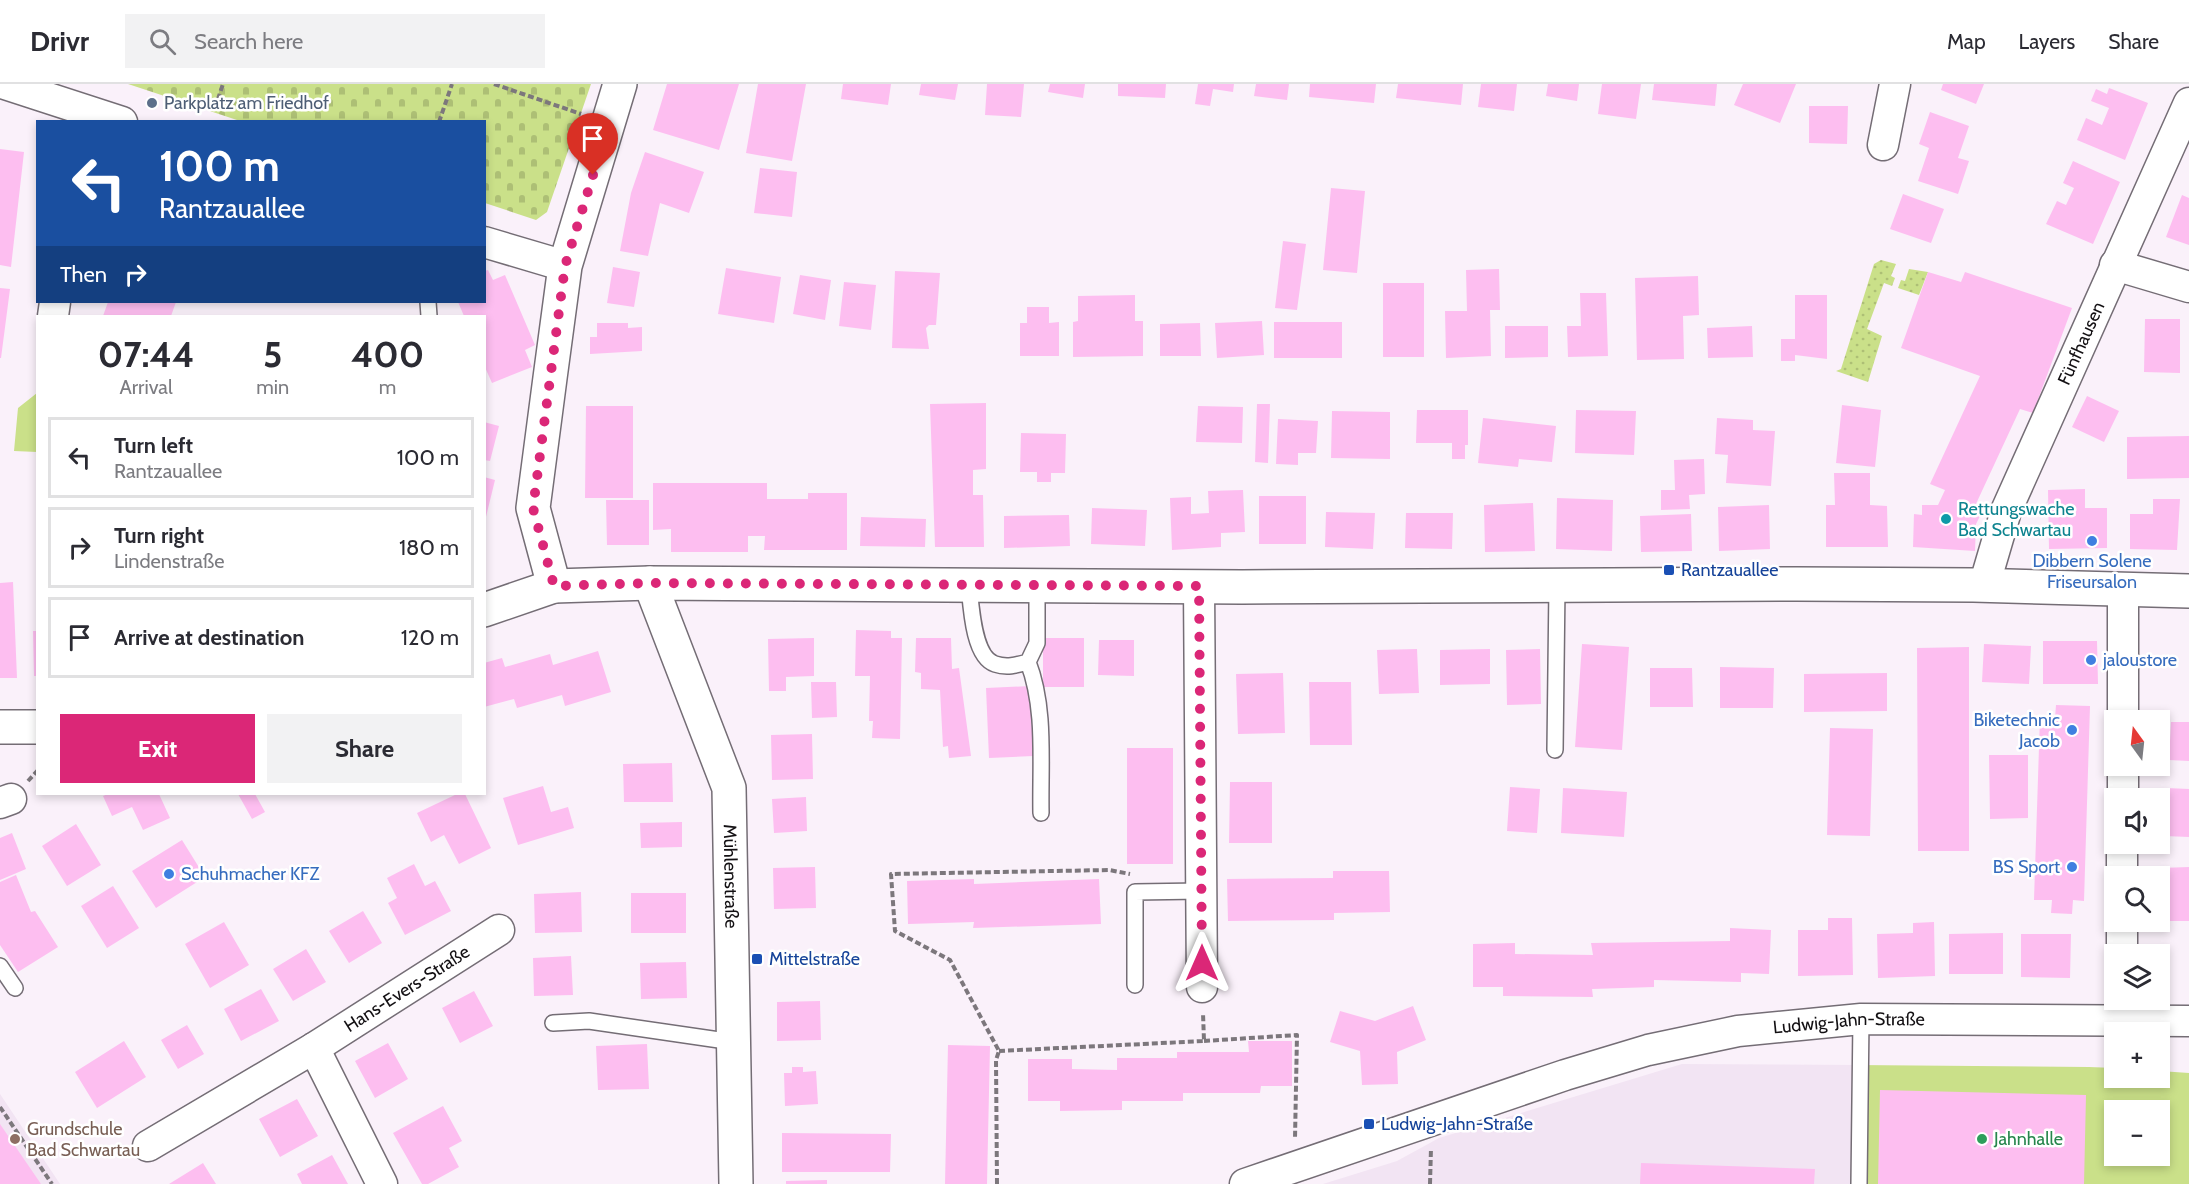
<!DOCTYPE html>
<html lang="en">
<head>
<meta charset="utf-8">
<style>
	body { margin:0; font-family:Cabin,sans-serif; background:#f2f2f3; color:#2b2b33; height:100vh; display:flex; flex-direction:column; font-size:22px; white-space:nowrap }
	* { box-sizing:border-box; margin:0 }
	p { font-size:20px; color:#7c7c81 }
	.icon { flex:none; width:33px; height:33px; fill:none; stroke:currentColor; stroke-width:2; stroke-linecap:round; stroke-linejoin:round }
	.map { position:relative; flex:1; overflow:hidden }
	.panel { position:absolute; left:36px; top:231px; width:450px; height:480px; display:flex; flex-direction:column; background:#fff; border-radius:0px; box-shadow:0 3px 9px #0003 }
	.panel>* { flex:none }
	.guide { position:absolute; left:36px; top:36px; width:450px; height:183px; border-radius:0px; box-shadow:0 3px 9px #0003; background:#1a4fa0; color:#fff; overflow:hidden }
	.needle { width:39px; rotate:345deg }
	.buttons { position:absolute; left:2104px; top:626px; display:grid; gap:12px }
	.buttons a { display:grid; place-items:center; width:66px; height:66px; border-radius:0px; background:#fff; box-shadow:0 3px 9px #0003; font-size:30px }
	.pin { position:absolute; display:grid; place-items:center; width:51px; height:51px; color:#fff; margin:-62px -26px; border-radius:50% 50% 50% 0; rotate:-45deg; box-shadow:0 0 6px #0007 }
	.pin .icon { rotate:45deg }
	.me { position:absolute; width:66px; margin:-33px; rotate:0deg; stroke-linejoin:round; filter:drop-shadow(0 0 4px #0008) }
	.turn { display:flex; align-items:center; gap:21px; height:126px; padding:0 24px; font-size:27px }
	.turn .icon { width:78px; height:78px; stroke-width:2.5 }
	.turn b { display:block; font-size:42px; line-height:51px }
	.then { display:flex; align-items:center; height:57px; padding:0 24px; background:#0003; gap:12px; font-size:22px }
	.eta { display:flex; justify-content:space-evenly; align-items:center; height:102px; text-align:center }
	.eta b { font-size:36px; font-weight:800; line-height:42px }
	.button { display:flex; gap:12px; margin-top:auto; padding:12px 24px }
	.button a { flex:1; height:69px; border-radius:0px; background:#db2777; color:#fff; font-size:24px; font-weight:800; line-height:69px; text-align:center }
	.button a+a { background:#f2f2f3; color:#2b2b33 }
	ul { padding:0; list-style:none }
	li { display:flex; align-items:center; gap:18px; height:81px; margin:0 12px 9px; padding:0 12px; border:3px solid #e1e1e2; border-radius:0px }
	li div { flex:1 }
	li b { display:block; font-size:22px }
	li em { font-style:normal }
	header { display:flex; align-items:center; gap:36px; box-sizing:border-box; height:84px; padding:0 30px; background:#fff; border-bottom:2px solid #e1e1e2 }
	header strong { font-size:28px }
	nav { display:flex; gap:33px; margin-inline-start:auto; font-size:21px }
	.search { width:420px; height:54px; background:#f2f2f3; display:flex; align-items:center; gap:15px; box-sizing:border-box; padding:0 21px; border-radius:0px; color:#7c7c81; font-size:22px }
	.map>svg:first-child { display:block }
</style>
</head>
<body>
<header>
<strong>Drivr</strong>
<div class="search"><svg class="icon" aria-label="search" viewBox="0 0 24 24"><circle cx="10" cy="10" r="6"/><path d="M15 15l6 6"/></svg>Search here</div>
<nav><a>Map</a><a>Layers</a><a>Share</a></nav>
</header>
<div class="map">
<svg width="2189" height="1100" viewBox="0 0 2189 1100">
	<defs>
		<pattern id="grass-dots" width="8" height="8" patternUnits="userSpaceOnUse" patternTransform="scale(1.5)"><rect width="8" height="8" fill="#cae089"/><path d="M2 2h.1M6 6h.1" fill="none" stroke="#adbf75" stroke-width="1.8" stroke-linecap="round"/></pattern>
		<pattern id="cemetery-stones" width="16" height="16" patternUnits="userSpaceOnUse" patternTransform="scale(1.5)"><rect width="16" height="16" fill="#cae089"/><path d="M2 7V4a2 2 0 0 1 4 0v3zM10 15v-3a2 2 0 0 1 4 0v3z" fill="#adbf75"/></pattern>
	</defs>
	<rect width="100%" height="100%" fill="#faf1fa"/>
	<!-- built -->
	<path fill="#f2e4f3" d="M1682,980l174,1 -4,119h-529l74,-23 42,-23z
		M0,1010l60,90h-60z"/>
	<!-- grass -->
	<path fill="url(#grass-dots)" d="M1881,176l15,4 -5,12 4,2 -3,8 -8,-3 -17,46 15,7 -14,46 -32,-11 5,-2 33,-105z
		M1909,185l19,3 -9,23 -21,-7 3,-8 4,1z"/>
	<!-- cemetery -->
	<path fill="url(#cemetery-stones)" d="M128,0h463l-44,128 -11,8 -51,-17 -1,-81 -244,-1z"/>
	<!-- green -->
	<path fill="#cae089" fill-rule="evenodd" d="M37,309v59l-23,-1 4,-43z
		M1856,981l233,2 26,1v9h45v-6l29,2v111h-337zM2115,1026h45v45h-45z"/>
	<!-- building -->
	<path fill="#fdbef0" d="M667,0h72l-20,66 -66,-20z
		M758,0h48l-14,77 -46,-8z
		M843,0h48l-3,21 -47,-6z
		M921,0h37l-3,16 -36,-5z
		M987,0h37l-3,33 -36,-2z
		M1050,0h35l-2,14 -35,-6z
		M1118,0h48l-1,14 -47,-2z
		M1198,0h36l-1,8 -20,-3 -3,17 -15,-2z
		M1256,0h33l-2,16 -33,-4z
		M1310,0h66l-2,19 -65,-6z
		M1398,0h65l-2,21 -65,-7z
		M1481,0h36l-3,27 -36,-4z
		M1548,0h31l-2,17 -31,-5z
		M1602,0h39l-5,35 -38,-5z
		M1654,0h63l-2,22 -63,-6z
		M1743,0h53l-16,39 -46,-18z
		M1943,0h41l-8,20 -35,-14z
		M2109,4l39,15 -23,57 -48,-20 9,-22 16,7 7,-17 -18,-7 5,-12 11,5z
		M1809,22h39l-1,38 -38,-1z
		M1930,28l39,14 -11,32 11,3 -11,33 -40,-13 11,-33 -10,-4z
		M0,65l24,3 -13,115 -11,-2z
		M645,68l59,20 -15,41 -29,-10 -12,53 -28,-5 11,-58z
		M2073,77l47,21 -27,62 -47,-20 11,-23 9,4 8,-17 -11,-5z
		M760,84l37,4 -5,45 -38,-4z
		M1331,104l34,3 -8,82 -34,-3z
		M1903,110l41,15 -13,34 -41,-14z
		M2182,111l7,3v47l-23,-8z
		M1283,157l23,3 -9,66 -22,-2z
		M613,183l27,5 -6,35 -27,-4z
		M726,184l55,9 -7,46 -56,-9z
		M1499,185l1,41h-10l1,46 -45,2 -1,-47h22l-1,-41z
		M488,186l5,10 12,-5 30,70 -10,5 7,17 -40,16 -8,-18v-49h-20l-6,-14h26v-31z
		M895,187l45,2 -4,52h-7l-3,3 3,21 -37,-1z
		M1928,188l33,10 4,-10 107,36 -39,105 -13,-4 -45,97 8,4 -7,14 -1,27 -62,-4 1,-33 8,1v-10h16l7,-15 -15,-6 50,-108 -79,-28z
		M800,191l31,5 -6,40 -32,-6z
		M1698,192l1,39 -16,1 1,43 -47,1 -2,-82z
		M844,198l32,3 -5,45 -32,-4z
		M1383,199h41v74h-41z
		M0,204l10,1 -9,69h-1z
		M1580,209h26l2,63 -40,1 -1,-31h14z
		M1135,211v26h8v35l-70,1v-35l5,-1v-25z
		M1795,211h32v64l-32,-4v6h-14v-22h14z
		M108,218h68l-5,14h-68z
		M1027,223h22v16l10,-1v34h-39v-33h7z
		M2145,235h35v54l-36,-1z
		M1262,237l2,34 -47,3 -2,-35z
		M1274,238h68v36h-68z
		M597,239h31v5l14,-1v24l-52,3v-17h7z
		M1200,239l1,33h-41v-32z
		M1505,242h43v31l-43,1z
		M1752,242l1,31 -45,1 -1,-30z
		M2087,312l32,15 -15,31 -32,-15z
		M986,319v66l-13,1v25h10l1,52h-49l-5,-143z
		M1257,320h13l-2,59 -13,-1z
		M1842,321l39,5 -6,57 -39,-4z
		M586,322h47v92h-48z
		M1198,322l45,1 -1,36 -46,-1z
		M1417,326h51v35h-3v14h-13v-16h-36z
		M1576,326l60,1 -2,44 -59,-2z
		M1332,327l58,1v47l-59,-1z
		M1483,334l73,8 -4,36 -33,-3 -1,8 -40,-4z
		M1717,334l36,2v10l22,1 -4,55 -45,-3 2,-28 -13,-1z
		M1278,335l40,2 -2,32h-18v12l-22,-1z
		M484,338l15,4 -9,35 -6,-1z
		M1021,349l45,1 -1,39h-14v9h-14v-10h-17z
		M2189,352v42l-62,1v-42z
		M1704,375l1,35 -16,1 1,14 -29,1v-20h14l-1,-30z
		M1834,389h36v32l17,1 1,41h-62v-42h9z
		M484,393l11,3 -10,41h-1z
		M653,399h114v16h41v-6h39v57h-83l1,-14h-17v16h-77v-23l-18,1z
		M2085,405v19h22v40l-58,1 -1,-59z
		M1243,406l2,42 -24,1v14l-49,3 -2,-52 21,-1v17l18,-1 -1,-22z
		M1259,412h47v48h-47z
		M1557,414l56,2 -1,51 -56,-2z
		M2153,415h27l-3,51 -47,-1v-35h23z
		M606,416h43v45h-42z
		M1533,419l2,48 -50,1 -1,-47z
		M1769,421l1,44 -51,2 -1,-44z
		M1092,424l55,2 -2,36 -54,-2z
		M1326,428l49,1 -2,36 -48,-2z
		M1406,429h47l-1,36 -47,-1z
		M1691,430l1,37 -51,1 -1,-36z
		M1069,431l1,31 -66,2v-32z
		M861,433l65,2 -1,28 -65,-1z
		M13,498l4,96h-17v-95z
		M856,546l35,1v7h11l-2,101 -28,-1 1,-17h-4l1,-45h-15z
		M33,547h5v45h-4z
		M814,554v38l-28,1v14h-17l-1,-52z
		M916,554h35l1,31 7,-1 12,88 -22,2 -1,-12 -5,1 -3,-57 -19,-1v-16l-6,-1z
		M1043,554h41v49h-41z
		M1099,556h35v36l-36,-1z
		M2043,557h54l1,43h-55z
		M1582,560l47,3 -7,103 -47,-3z
		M1984,560l47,2 -2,38 -47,-2z
		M1969,563v204h-51l-1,-203z
		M1417,565l2,44 -40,1 -2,-44z
		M1490,565v35l-50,1v-35z
		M1540,565l1,55 -34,1 -1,-55z
		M598,567l13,41 -46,14 -3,-11 -45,13 -3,-9 -30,8v-44l18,-5 3,9 45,-13 3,11z
		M1720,583l54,1 -1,40h-53z
		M1650,584h42l1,39h-43z
		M1283,589l2,60 -47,1 -2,-60z
		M1887,589v38l-83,1v-38z
		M811,598h25l1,35 -25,1z
		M1309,598h42l1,63h-42z
		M1030,602l3,70 -44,2 -3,-70z
		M2056,621l34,1 -6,195 -11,-1 -1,14 -21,-1 1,-13h-18l6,-183 15,1z
		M2171,638h18v39l-20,-1z
		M1830,644l43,1 -3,107 -43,-1z
		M812,650l1,45 -41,1 -1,-45z
		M1127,664h46v116h-46z
		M1989,671h39v63l-38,1z
		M672,679l1,39h-49l-1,-38z
		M1230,698h42v61h-43z
		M543,702l8,26 17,-5 6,21 -56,17 -15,-47z
		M1510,703l30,2 -3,44 -30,-2z
		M1563,704l64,4 -3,45 -63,-4z
		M2166,704l23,1v48l-25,-1z
		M108,710h51l11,24 -27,12 -11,-23 -20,9 -9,-20z
		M238,710h17l10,18 -13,7z
		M457,710h8l26,54 -32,16 -15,-29 -13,7 -14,-29z
		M806,713l1,34 -33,2 -2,-34z
		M682,738v25l-41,1 -1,-25z
		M76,740l25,41 -34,21 -25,-40z
		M12,749l14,36 -26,11v-42z
		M182,756l23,37 -49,31 -24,-37z
		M414,780l11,22 10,-5 16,30 -46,24 -17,-32 9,-5 -10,-20z
		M815,783l1,41 -42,1 -1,-41z
		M2189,783v54h-28v-53z
		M1333,787h56l1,41 -56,1v7l-106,1 -1,-42 106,-1z
		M16,791l15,37 4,-1 23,36 -40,25 -18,-27v-63z
		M974,795v5l125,-5 2,45 -128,4 1,-6 -66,2 -1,-43z
		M113,802l26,42 -32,20 -26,-42z
		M581,808l1,40 -47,1 -1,-39z
		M631,809h55v40h-55z
		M363,827l19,32 -33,20 -20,-32z
		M1828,834h24l1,57 -55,1v-46h30z
		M224,838l25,43 -39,23 -25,-44z
		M1934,838l1,54 -57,2 -1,-44 36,-1v-10z
		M1730,844l41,2 -2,44 -28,-1v9l-87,-2v7l-62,2 1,8 -90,-1v-9h-30v-43l42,-1v11l78,1 -2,-12 139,-2z
		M2003,849v41h-54v-40z
		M2021,850h50l-1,44 -49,-1z
		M306,865l20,33 -33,19 -20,-32z
		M571,872l2,39 -39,1 -1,-38z
		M686,878l1,36 -46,1 -1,-36z
		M261,905l18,32 -38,20 -17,-32z
		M474,907l19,35 -33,17 -18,-35z
		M820,917l1,39 -44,1v-39z
		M1413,922l13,34 -29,12 1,32 -36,1 -2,-34 -30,-9 10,-31 35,10z
		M187,941l17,29 -26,15 -17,-29z
		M124,957l22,36 -49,31 -22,-36z
		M1248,957h44v45h-31l-1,7h-77v8h-61v9l-62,1v-10h-32v-42h44v10l45,1v-12h60v-6h72z
		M388,959l20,36 -33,19 -20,-37z
		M647,960l2,45 -51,1 -2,-44z
		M948,961l42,1 -3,138h-42z
		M792,983h11v5l13,-1 2,33 -33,2 -1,-33h8z
		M1880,1006l206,5 -2,89h-206z
		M297,1015l21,37 -38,21 -21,-38z
		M443,1022l19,35 -13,7 10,19 -31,17h-6l-29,-51z
		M0,1040l41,60h-41z
		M782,1049l109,1 -1,38h-108z
		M332,1071l16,29h-46l-5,-10z
		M203,1079l13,21h-47z
		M1641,1079l174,6 -1,15h-174z
		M827,1096v4h-41v-3z"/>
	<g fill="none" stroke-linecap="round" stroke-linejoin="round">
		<!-- service casing -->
		<g stroke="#746d75" stroke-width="18">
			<path id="service" d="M428,218l1,14
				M969,501c2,20 4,72 26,79 12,4 22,1 33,-2l9,-19v-58
				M1028,578c18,46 12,102 13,151
				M1555,666l2,-164
				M0,882l15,22
				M1135,901v-93l66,-1
				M553,939l36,-2 144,21
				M1859,1100l2,-165"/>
		</g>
		<!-- minor casing -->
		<g stroke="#746d75" stroke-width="33">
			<g id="minor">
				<path d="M5,0l117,38"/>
				<path d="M1883,61l12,-61"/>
				<path d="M484,158l81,24"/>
				<path d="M2115,181l74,22"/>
				<path d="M53,232l2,-14"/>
				<path d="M1199,502l3,401"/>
				<path id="s1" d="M1984,502l22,-75 183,-408"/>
				<path d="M2123,636v-130"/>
				<path d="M2123,714v-33"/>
				<path d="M0,719l11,-4"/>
				<path d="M2122,792v-33"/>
				<path d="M2122,870v-33"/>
				<path d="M314,964l68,136"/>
				<path id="s2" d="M148,1062l166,-98 185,-118"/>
				<path id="s3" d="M1245,1100l320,-109 83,-25 90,-19 123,-12 328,2"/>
			</g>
		</g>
		<!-- tertiary casing -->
		<g stroke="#746d75" stroke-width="36">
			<g id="tertiary">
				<path id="s4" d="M650,499l79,205 7,396"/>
				<path d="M554,502l-21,-78 17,-130 15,-112 55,-182"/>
			</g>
		</g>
		<!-- secondary casing -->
		<g stroke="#746d75" stroke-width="36">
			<path id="secondary" d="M484,526l70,-24 96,-3 592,4 555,-3 176,1 216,6
				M0,643h38"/>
		</g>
		<!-- path -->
		<path stroke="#7c777c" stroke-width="4" stroke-dasharray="6 3" stroke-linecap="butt" d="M494,0l87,30
			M215,24l8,-24
			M439,38l13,-38
			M28,697l10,-11
			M1204,957l93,-6 -2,104
			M999,967l205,-10 -1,-28
			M0,1023l52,77
			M997,1100l-1,-124 3,-9 -49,-91 -55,-29 -4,-57 218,-4 21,4
			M1430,1100l1,-36"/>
		<!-- service -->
		<use href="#service" stroke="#fff" stroke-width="15"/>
		<!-- minor -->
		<use href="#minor" stroke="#fff" stroke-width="30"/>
		<!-- tertiary -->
		<use href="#tertiary" stroke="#fff" stroke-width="33"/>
		<!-- secondary -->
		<use href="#secondary" stroke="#fff" stroke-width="33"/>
	</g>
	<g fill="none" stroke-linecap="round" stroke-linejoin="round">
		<!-- route -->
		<path stroke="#db2777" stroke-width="10" stroke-dasharray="0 18" d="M593,91l-28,91 -32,242 21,78 96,-3 549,3 3,377"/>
	</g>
	<!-- markers -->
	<circle fill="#5c6f8a" stroke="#fff" stroke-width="2" cx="152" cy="19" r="6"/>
	<circle fill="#0f9aa8" stroke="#fff" stroke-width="2" cx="1946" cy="435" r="6"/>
	<g fill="#3f7fe0" stroke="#fff" stroke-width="2">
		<circle cx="2092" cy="457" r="6"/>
		<circle cx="2091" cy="576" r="6"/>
		<circle cx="2072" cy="646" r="6"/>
		<circle cx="2072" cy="783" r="6"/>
		<circle cx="169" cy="790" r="6"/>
	</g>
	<g fill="#1a4fb4" stroke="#fff" stroke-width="2">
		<rect x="1663" y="480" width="12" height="12" rx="3"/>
		<rect x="751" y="869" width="12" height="12" rx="3"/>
		<rect x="1363" y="1034" width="12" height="12" rx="3"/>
	</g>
	<circle fill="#8d6e63" stroke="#fff" stroke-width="2" cx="15" cy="1055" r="6"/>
	<circle fill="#2e9e5b" stroke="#fff" stroke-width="2" cx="1982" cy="1055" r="6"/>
	<g text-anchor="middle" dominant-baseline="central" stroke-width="5" stroke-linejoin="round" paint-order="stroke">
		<!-- service labels -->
		<g font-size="18" fill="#4e5e75" stroke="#fff" text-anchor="start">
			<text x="164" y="19">Parkplatz am Friedhof</text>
		</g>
		<!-- street labels -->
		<g font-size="18" fill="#131013" stroke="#fff">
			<text stroke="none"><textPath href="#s1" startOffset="262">Fünfhausen</textPath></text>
			<text stroke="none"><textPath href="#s4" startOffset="308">Mühlenstraße</textPath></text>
			<text stroke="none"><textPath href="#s2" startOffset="303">Hans-Evers-Straße</textPath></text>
			<text stroke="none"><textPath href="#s3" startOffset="628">Ludwig-Jahn-Straße</textPath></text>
		</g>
		<!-- culture labels -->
		<g font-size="18" fill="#0d838f" stroke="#fff" text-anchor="start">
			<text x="1958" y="425">Rettungswache<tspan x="1958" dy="21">Bad Schwartau</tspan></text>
		</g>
		<!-- shop labels -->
		<g font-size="18" fill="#366cbe" stroke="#fff" text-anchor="start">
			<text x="2092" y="477" text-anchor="middle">Dibbern Solene<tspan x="2092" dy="21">Friseursalon</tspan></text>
			<text x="2103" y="576">jaloustore</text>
			<text x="2060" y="636" text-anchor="end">Biketechnic<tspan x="2060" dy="21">Jacob</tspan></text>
			<text x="2060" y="783" text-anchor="end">BS Sport</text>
			<text x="181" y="790">Schuhmacher KFZ</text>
		</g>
		<!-- transit labels -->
		<g font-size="18" fill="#164399" stroke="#fff" text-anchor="start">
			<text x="1681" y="486">Rantzauallee</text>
			<text x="769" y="875">Mittelstraße</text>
			<text x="1381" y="1040">Ludwig-Jahn-Straße</text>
		</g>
		<!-- education labels -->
		<g font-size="18" fill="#785e54" stroke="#fff" text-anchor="start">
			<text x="27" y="1045">Grundschule<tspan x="27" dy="21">Bad Schwartau</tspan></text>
		</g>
		<!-- leisure labels -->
		<g font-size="18" fill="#27864d" stroke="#fff" text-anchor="start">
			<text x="1994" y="1055">Jahnhalle</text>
		</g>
	</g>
</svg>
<div class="buttons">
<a><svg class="needle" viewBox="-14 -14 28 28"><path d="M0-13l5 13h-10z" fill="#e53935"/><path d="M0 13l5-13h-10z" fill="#7c7c81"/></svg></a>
<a><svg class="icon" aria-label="sound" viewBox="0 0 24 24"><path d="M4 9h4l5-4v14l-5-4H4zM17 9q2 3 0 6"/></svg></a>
<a><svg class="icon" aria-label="search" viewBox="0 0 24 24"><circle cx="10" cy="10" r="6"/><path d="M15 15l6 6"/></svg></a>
<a><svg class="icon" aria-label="layers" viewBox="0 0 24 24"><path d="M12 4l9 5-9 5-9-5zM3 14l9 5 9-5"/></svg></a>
<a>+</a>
<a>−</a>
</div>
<div class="pin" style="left:593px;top:91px;background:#d93025"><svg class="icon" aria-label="arrive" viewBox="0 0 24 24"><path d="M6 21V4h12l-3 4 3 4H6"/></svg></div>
<svg class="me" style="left:1202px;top:879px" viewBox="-20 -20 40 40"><path d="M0-17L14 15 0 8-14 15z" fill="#db2777" stroke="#fff" stroke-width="4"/></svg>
<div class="guide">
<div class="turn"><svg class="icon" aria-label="left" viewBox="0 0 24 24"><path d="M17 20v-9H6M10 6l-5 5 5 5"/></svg><div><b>100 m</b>Rantzauallee</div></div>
<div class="then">Then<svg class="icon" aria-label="right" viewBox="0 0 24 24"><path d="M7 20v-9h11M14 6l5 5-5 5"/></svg></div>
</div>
<section class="panel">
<div class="eta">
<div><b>07:44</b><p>Arrival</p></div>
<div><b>5</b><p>min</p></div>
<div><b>400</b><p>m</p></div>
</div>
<ul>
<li><svg class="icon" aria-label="left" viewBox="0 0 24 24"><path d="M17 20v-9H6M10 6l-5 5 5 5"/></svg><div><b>Turn left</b><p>Rantzauallee</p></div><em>100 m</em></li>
<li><svg class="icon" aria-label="right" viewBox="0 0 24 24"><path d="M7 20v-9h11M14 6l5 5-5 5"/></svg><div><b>Turn right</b><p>Lindenstraße</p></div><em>180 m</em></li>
<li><svg class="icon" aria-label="arrive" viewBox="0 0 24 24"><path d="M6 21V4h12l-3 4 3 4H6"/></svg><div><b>Arrive at destination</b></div><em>120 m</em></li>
</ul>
<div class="button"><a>Exit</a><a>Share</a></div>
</section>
</div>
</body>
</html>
